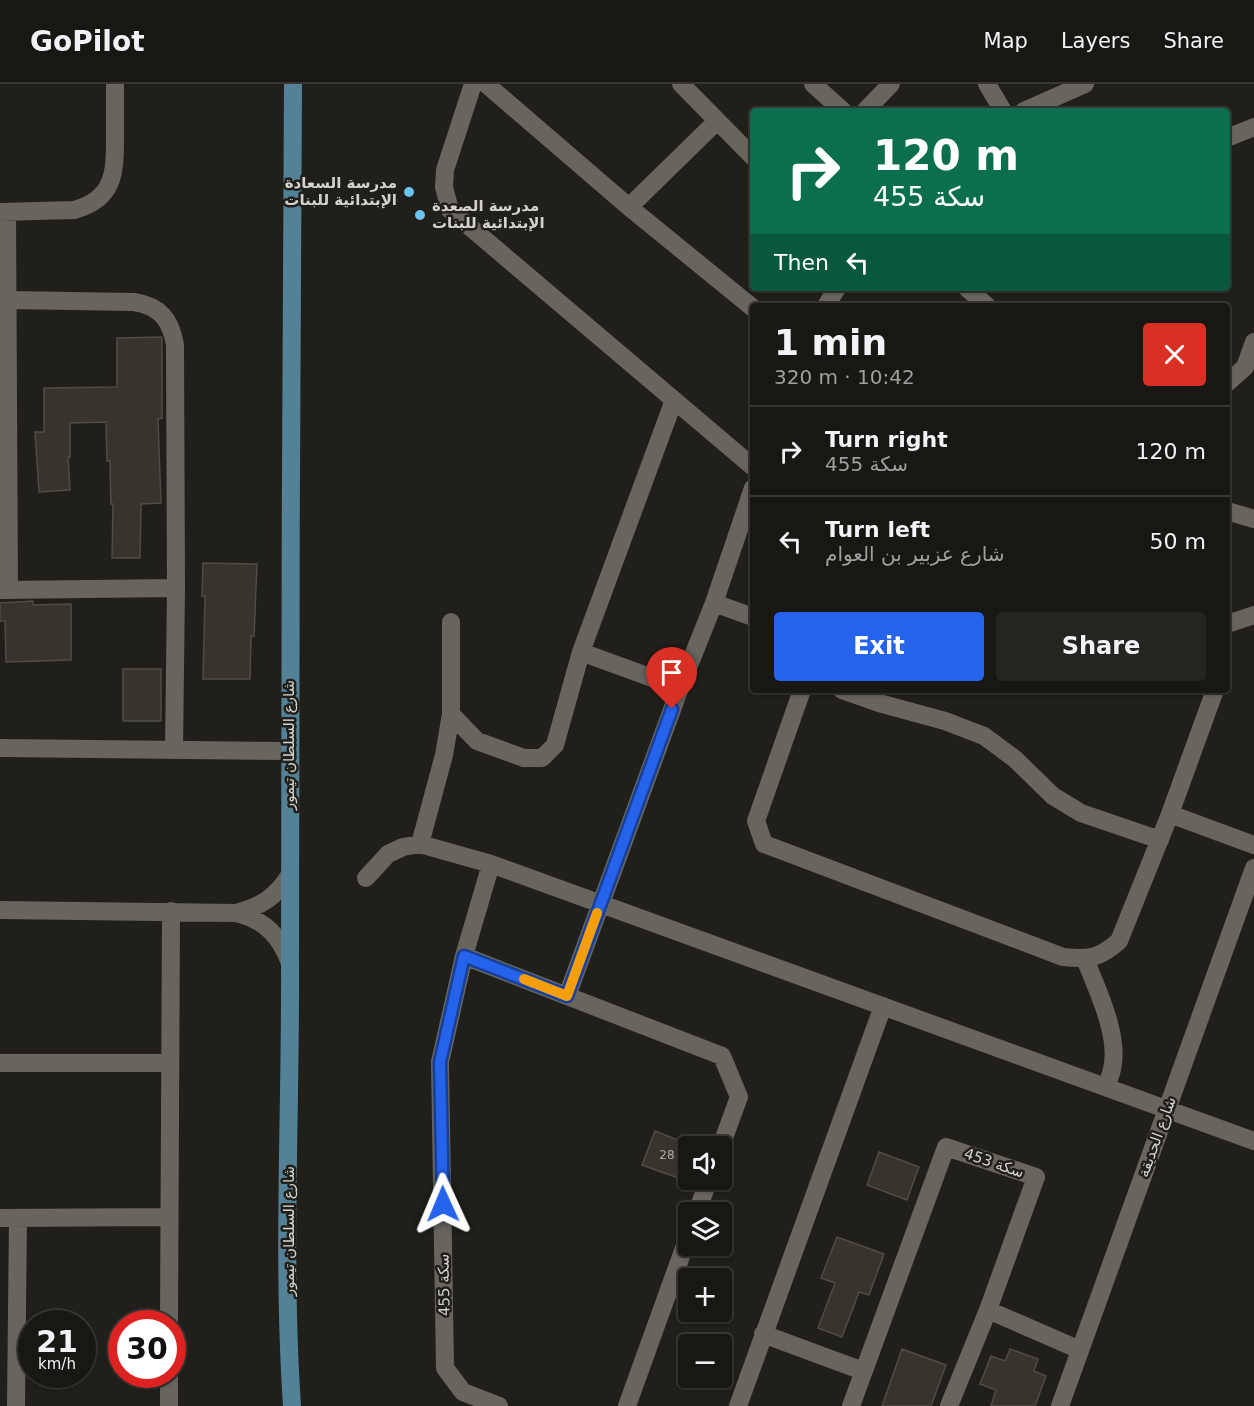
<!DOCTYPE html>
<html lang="en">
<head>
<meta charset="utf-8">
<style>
	body { margin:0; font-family:"DejaVu Sans","Noto Sans Arabic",sans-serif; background:#262421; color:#f1f3f6; height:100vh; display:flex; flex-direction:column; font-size:22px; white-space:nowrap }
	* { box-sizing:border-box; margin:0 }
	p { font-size:20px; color:#9f9fa0 }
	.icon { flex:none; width:33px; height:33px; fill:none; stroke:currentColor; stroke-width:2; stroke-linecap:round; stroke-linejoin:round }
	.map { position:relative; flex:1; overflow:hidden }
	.sheet { position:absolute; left:750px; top:219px; width:480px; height:390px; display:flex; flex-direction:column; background:#191713; border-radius:6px; box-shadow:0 2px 4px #0004,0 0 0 2px #373633 }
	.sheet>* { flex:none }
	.banner { position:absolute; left:750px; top:24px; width:480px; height:183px; border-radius:6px; box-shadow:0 2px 4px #0004,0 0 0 2px #373633; background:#0b6e4f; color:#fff; overflow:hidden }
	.tools { position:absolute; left:678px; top:1052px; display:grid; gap:12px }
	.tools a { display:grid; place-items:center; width:54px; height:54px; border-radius:6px; background:#191713; box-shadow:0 2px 4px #0004,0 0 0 2px #373633; font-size:30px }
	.speed { position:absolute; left:18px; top:1226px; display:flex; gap:12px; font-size:30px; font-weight:700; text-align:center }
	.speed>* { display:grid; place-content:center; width:78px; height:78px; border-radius:50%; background:#191713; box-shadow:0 2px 4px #0004,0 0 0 2px #373633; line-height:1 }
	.speed small { font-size:15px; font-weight:400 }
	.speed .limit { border:9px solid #d22; background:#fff; color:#111 }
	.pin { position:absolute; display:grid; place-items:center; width:51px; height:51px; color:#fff; margin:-62px -26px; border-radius:50% 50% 50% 0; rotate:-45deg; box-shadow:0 0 6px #0007 }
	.pin .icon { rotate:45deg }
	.me { position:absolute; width:66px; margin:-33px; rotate:359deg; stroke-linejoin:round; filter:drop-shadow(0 0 4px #0008) }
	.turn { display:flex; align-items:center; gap:21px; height:126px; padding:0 24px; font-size:27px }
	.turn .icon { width:78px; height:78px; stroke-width:2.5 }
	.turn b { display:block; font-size:42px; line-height:51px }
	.then { display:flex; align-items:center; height:57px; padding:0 24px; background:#0003; gap:12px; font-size:22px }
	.round { display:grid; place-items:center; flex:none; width:63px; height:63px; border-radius:6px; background:#262421 }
	.headline { display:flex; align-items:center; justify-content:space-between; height:102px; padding:0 24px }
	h1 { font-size:36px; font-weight:600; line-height:45px }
	.button { display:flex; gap:12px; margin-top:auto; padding:12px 24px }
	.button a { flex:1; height:69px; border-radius:6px; background:#2563eb; color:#fff; font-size:24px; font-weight:600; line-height:69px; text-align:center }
	.button a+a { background:#262421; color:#f1f3f6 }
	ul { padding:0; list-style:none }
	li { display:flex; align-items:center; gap:18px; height:90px; padding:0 24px; border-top:2px solid #373633 }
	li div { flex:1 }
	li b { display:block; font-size:22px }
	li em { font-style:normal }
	header { display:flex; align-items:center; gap:36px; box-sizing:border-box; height:84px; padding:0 30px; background:#191713; border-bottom:2px solid #373633 }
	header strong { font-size:28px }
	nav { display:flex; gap:33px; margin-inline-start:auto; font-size:21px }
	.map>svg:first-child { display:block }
</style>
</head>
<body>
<header>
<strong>GoPilot</strong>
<nav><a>Map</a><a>Layers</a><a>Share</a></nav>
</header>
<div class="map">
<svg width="1254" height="1322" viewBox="0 0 1254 1322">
	<rect width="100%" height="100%" fill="#211f19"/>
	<!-- building -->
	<path fill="#36342d" stroke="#4e4c45" stroke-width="1.5" d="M162,253v81l-4,1 3,84 -20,1 -1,54h-28l1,-54h-2l-1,-43h-3l-1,-39 -36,1v34h-2l2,33 -31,2 -4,-60h9v-44l73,-1v-49z
		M203,479l54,1 -3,72h-3l-1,43h-47l2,-83h-3z
		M33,517v4l38,-1v56l-65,2 -1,-41h-5v-18z
		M123,585h38v52h-38z
		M655,1047l33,13v24l-4,12 -42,-15z
		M879,1068l40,15 -12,33 -40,-15z
		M837,1153l47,17 -15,41 -10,-3 -17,45 -24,-9 17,-45 -14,-5z
		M902,1265l44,16 -15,41h-49z
		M1010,1265l28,10 -4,12 12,5 -11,30h-44l5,-16 -16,-6 11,-28 14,5z"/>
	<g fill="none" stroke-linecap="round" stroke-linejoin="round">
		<!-- minor -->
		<path stroke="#67655e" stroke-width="18" d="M473,0l-28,86 -1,17 6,23 303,257
			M486,0l143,123 124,101
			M681,0l72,73
			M813,0l30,27
			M987,0l16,27
			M865,27l26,-27
			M1024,27l61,-27
			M1227,54l27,-11
			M629,123l88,-86
			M0,128l74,-2c41,-11 41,-38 41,-74 0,-17 0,-35 0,-52
			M7,128l2,378
			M967,204l20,18
			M9,216l125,2c26,4 37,18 41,43l1,243 -2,162
			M826,222l11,-18
			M1227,299l18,-16 9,-25
			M1227,427l27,8
			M0,506l176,-2
			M714,519l39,14
			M451,538v92l26,27 47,17h18l13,-13 26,-93 93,-252
			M1227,540l27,-9
			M581,568l99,36
			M802,606l-46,131 8,23 299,113c26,3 37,1 56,-16l51,-127 45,-124
			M842,606l37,13 66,18 39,15 31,23 38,37 28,17 79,27
			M0,664l289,3
			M1170,730l84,31
			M420,760l24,-89 7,-41
			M491,780l-27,92 -24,106 5,306 18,24 36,14
			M366,794l22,-24 15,-7 17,-3 71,20 763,277
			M0,826l236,3c29,7 44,23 54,50
			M236,829c24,-6 40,-16 53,-37
			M464,872l258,100 17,41 -18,49
			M1085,875c12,30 35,77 27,110 -1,6 -4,12 -6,18
			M567,912l113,-308 34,-85 39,-115
			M0,979h170
			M697,1128l12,-33
			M0,1134l169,-1
			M988,1226l92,40
			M169,1239l2,-412
			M763,1250l100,37
			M169,1290v32
			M16,1322l2,-188
			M627,1322l61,-169
			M738,1322l145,-400
			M851,1322l95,-259 90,30 -48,133 -39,96
			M1060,1322l194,-538"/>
		<!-- major -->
		<path stroke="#538198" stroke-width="18" d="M292,1322c-10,-148 -1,-297 -2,-445 -1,-292 2,-585 3,-877"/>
	</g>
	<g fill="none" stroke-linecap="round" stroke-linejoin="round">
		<!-- route casing -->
		<g stroke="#184099" stroke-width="15">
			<path id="route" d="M443,1120l-3,-142 24,-106 103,40 105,-287"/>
		</g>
		<!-- route -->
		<use href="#route" stroke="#2563eb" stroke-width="10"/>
		<!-- slow -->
		<path stroke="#f59e0b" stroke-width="10" d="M524,895l43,17 30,-83"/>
	</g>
	<!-- markers -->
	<g fill="#6cc3f2" stroke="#211f19" stroke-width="2">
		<circle cx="409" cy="108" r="6"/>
		<circle cx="420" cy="131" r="6"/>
	</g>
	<g text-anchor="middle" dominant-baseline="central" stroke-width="5" stroke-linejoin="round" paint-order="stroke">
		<!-- number labels -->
		<g font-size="12" fill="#acaaa6">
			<text x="667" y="1071">28</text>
		</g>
		<!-- poi labels -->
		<g font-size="15" font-weight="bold" fill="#d3d2ce" stroke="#211f19" text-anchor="end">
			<text x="397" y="99">مدرسة السعادة<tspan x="397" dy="17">الإبتدائية للبنات</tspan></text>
			<text x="432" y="122" text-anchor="start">مدرسة الصعدة<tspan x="432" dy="17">الإبتدائية للبنات</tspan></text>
		</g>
		<!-- street labels -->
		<g font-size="15" fill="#d3d2ce" stroke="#211f19">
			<text transform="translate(289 661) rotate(-90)">شارع السلطان تيمور</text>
			<text transform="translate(1157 1053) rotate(-70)">شارع الحديقة</text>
			<text transform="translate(994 1079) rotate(19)">سكة 453</text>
			<text transform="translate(289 1147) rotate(-90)">شارع السلطان تيمور</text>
			<text transform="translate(444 1201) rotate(-91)">سكة 455</text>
		</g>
	</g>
</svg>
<div class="tools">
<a><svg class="icon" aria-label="sound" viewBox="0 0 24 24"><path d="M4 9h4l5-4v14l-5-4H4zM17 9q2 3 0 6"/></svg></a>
<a><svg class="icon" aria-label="layers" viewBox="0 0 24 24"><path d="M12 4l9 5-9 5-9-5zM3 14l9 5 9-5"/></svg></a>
<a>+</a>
<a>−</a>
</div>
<div class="speed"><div>21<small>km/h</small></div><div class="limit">30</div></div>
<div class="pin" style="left:672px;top:625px;background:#d93025"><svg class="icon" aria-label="arrive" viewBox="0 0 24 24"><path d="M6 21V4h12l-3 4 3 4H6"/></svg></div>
<svg class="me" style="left:443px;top:1120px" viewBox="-20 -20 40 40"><path d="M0-17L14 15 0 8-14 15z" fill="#2563eb" stroke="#fff" stroke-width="4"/></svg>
<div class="banner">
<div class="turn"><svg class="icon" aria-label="right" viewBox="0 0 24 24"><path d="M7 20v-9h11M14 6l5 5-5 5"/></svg><div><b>120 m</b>سكة 455</div></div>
<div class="then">Then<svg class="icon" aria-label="left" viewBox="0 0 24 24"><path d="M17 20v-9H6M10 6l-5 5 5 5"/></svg></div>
</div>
<section class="sheet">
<div class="headline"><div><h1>1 min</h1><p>320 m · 10:42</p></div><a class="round" style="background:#d93025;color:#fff"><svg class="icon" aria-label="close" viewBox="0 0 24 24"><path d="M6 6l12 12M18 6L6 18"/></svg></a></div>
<ul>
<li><svg class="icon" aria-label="right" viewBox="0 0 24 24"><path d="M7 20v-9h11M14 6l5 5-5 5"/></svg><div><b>Turn right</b><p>سكة 455</p></div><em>120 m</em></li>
<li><svg class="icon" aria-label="left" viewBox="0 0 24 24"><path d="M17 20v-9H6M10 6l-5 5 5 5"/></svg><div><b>Turn left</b><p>شارع عزبير بن العوام</p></div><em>50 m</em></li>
</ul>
<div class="button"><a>Exit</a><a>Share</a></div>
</section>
</div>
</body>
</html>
